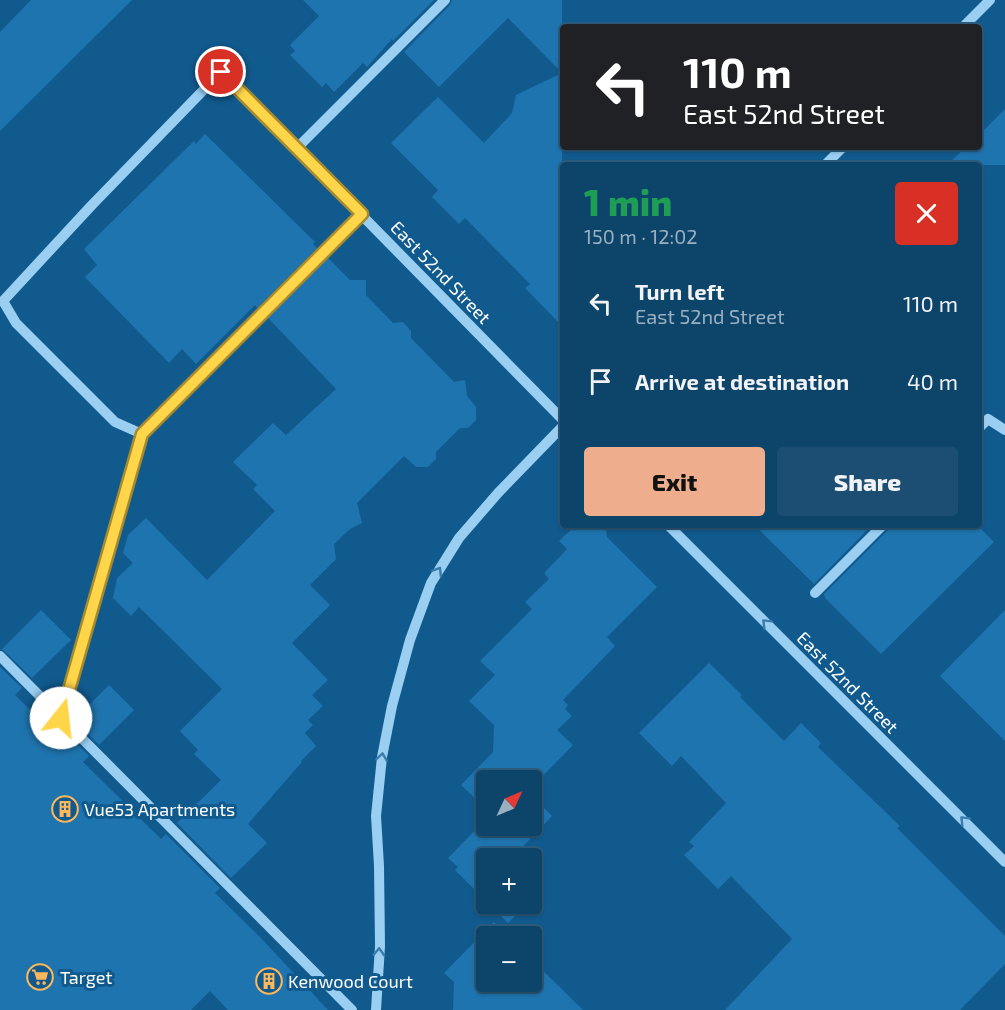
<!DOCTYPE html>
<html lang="en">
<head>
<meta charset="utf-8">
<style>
	body { margin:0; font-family:"Exo 2",sans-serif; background:#1b4e72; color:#f1f3f6; height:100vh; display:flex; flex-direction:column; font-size:22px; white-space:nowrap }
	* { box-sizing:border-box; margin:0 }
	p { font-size:20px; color:#9ab0c1 }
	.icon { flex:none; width:33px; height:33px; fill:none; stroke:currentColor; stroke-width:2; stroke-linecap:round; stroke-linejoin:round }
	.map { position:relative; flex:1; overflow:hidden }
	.details { position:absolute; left:560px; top:162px; width:422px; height:366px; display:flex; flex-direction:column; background:#0d446a; border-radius:6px; box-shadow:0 2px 4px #0004,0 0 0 2px #2d5c7e }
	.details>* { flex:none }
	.top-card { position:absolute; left:560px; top:24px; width:422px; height:126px; border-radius:6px; box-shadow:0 2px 4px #0004,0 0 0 2px #2d5c7e; background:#202124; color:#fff; overflow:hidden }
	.needle { width:39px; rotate:46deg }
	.buttons { position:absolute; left:476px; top:770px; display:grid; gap:12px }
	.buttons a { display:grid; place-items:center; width:66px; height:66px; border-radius:6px; background:#0d446a; box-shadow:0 2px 4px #0004,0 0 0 2px #2d5c7e; font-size:30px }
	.pin { position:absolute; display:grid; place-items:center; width:51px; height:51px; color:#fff; margin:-26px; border:3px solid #fff; border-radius:50%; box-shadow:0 2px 6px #0007 }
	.me { position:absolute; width:66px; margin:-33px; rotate:16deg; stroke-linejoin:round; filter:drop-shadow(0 0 4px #0008) }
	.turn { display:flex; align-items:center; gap:21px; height:126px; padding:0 24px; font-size:27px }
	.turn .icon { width:78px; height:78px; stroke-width:2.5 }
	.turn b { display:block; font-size:42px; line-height:51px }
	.round { display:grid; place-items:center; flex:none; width:63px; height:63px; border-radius:6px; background:#1b4e72 }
	.head { display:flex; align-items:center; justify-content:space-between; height:102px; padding:0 24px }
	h1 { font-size:36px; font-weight:800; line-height:45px; color:#1e9e55 }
	.button { display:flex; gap:12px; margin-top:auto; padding:12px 24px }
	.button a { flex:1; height:69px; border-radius:6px; background:#eead8d; color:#111; font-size:24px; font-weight:800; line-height:69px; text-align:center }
	.button a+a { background:#1b4e72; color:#f1f3f6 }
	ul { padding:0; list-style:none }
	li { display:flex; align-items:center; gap:18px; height:78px; padding:0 24px }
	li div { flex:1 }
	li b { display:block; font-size:22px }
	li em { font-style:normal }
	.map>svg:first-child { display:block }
</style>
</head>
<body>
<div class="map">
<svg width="1005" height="1010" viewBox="0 0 1005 1010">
	<rect width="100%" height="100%" fill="#115a8e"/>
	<!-- building -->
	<path fill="#1e74ae" d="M31,0h101l-132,131v-99z
		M303,0h131l-41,41 -1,-2 -25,28 -4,-4 -29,29 -8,-9 -4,4 -32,-32 5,-4 -5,-6 29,-29z
		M452,0h110v326l-37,-38 5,-4 -65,-66 -6,6 -27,-27 6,-7 -47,-47 47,-46 46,46 28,-30 4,-18 46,-22 -54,-55 -69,69 -35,-35 46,-47z
		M1005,109v56h-58l19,-18h12v-11z
		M205,134l110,108 -2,2 4,4 -60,60 -2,-3 -59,59 -14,-15 -13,14 -84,-86 12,-12 -13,-16 110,-108 2,3z
		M328,258l22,22h16v15l27,28 10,-1 8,9v7l43,44 11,-2 2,16 9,11v13l-8,8h-8l-24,24v7l-8,8h-12l-12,-11 -47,47 5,20 -12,6 -16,15 2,15 -26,26 20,20 -38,38 36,37 -16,15 11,11 -15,14 5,5 -8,8 11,13 -15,15 1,1 -54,62 19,19 -36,35 -54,-55 44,-43 -27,-26 4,-4 -18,-19 42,-42 -83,-82 -8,9 -18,-18 4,-20 16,-15 -10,-10 5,-18 18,-17 61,62 68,-69 -22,-22 4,-4 -24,-23 40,-39 13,12 50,-46 -68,-71z
		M576,525h29l2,12 50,50 -50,50 8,9 -52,54 5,5 -3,4 7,7 -15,14 16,15 -42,43v-8h-45v29l-25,-24 32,-33 1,-27 -25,-24 26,-26 -15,-14 52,-52 -7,-7 24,-23 -5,-6 23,-24 -8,-8z
		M754,525h118l-58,59z
		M890,525h87l17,17 -113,112 -56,-56 -1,-4 64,-64z
		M41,610l30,30 -39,38 -30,-29z
		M1005,610v131l-65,-65z
		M709,663l33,32 -2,2 44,44 17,-18 20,20 -3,4 82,79 -3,2 108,108v28l-45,46h-235l67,-71 -61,-63 -13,13 -34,-34 10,-9 -5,-4 37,-39 -45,-47 -9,10 -33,-33z
		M0,667l22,21 -7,7 42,41 6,-6 26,26 -6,6 78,77 5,-5 54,54 -5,5 46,45 67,72h-100l-18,-19 -19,19h-191z
		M109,685l25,25 -35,35 -25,-25z
		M531,795l21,21 -40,42h-26v43l-31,-31 3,-3 -10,-9 38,-39v6h45z
		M531,877l11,12 -11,11z
		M488,903h40l-20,20z
		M494,922l14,14h-22v45h45v-22l52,51h-130l1,-28 -10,-9z"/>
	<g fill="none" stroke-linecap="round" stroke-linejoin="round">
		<!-- minor -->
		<path stroke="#9acff2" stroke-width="10" d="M963,27l27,-27
			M296,149l149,-149
			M825,165l18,-18
			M978,429l10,-10 17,11
			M142,434l-27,-12 -99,-99 -13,-22 88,-95 130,-134 341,347
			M668,525l337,337
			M815,593l68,-68
			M0,656l352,354
			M61,718l81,-284 219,-220
			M376,1010l4,-64 -1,-80 -3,-50 6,-59 10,-51 18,-66 21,-57 28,-45 39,-45 64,-66"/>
	</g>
	<!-- one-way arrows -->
	<defs><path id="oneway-chevron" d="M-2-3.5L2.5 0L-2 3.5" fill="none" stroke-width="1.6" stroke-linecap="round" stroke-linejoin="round" transform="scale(1.5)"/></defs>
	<g stroke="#3a7dac">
		<use href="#oneway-chevron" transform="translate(438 571) rotate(-58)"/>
		<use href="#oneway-chevron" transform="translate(766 623) rotate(-135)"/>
		<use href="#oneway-chevron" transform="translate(382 757) rotate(-82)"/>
		<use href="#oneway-chevron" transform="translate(964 820) rotate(-135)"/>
		<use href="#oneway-chevron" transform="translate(379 952) rotate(-88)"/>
	</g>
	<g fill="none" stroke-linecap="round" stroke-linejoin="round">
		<!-- route casing -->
		<g stroke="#a68a30" stroke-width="15">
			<path id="route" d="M61,718l81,-284 220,-220 -141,-142"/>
		</g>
		<!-- route -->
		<use href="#route" stroke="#ffd54a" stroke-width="10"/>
	</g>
	<!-- icons -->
	<defs>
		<g id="building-ring" transform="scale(1.35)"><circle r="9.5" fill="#115a8e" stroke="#ffb75b" stroke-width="1.5"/><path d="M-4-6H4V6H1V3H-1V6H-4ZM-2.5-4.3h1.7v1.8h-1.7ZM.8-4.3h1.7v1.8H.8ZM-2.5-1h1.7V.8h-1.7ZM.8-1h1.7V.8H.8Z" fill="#ffb75b"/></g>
		<g id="supermarket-ring" transform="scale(1.35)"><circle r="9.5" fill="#115a8e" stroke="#ffb75b" stroke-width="1.5"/><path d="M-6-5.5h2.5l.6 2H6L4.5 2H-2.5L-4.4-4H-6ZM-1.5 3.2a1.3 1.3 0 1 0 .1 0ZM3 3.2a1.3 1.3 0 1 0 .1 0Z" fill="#ffb75b"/></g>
	</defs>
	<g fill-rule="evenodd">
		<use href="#building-ring" x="65" y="809"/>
		<use href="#supermarket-ring" x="40" y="977"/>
		<use href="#building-ring" x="269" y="981"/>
	</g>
	<g text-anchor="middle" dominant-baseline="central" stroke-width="6" stroke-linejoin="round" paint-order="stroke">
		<!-- street labels -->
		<g font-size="18" fill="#fff" stroke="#115a8e">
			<text transform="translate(441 272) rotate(46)">East 52nd Street</text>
			<text transform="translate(848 682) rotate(45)">East 52nd Street</text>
		</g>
		<!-- poi labels -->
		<g font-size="18" fill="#fff" stroke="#115a8e" text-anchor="start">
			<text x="84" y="809">Vue53 Apartments</text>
			<text x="60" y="977">Target</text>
			<text x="288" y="981">Kenwood Court</text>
		</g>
	</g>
</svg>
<div class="buttons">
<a><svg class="needle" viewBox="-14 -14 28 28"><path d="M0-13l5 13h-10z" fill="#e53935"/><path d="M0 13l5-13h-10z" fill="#9ab0c1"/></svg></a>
<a>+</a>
<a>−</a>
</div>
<div class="pin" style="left:221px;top:72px;background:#d93025"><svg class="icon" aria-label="arrive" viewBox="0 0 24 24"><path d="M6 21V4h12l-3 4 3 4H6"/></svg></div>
<svg class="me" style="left:61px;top:718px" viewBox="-20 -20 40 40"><circle r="19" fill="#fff"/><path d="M0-13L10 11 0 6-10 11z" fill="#ffd54a"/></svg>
<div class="top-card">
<div class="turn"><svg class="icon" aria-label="left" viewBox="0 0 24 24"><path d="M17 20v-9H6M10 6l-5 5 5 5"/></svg><div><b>110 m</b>East 52nd Street</div></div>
</div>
<section class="details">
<div class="head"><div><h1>1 min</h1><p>150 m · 12:02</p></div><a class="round" style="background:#d93025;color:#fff"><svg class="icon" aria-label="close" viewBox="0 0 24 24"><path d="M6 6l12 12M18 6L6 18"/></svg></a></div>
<ul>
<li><svg class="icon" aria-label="left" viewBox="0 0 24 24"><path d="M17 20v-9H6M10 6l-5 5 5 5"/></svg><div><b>Turn left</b><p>East 52nd Street</p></div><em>110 m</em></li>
<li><svg class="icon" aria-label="arrive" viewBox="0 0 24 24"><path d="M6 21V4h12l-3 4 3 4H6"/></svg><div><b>Arrive at destination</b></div><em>40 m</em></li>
</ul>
<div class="button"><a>Exit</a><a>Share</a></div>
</section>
</div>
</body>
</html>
